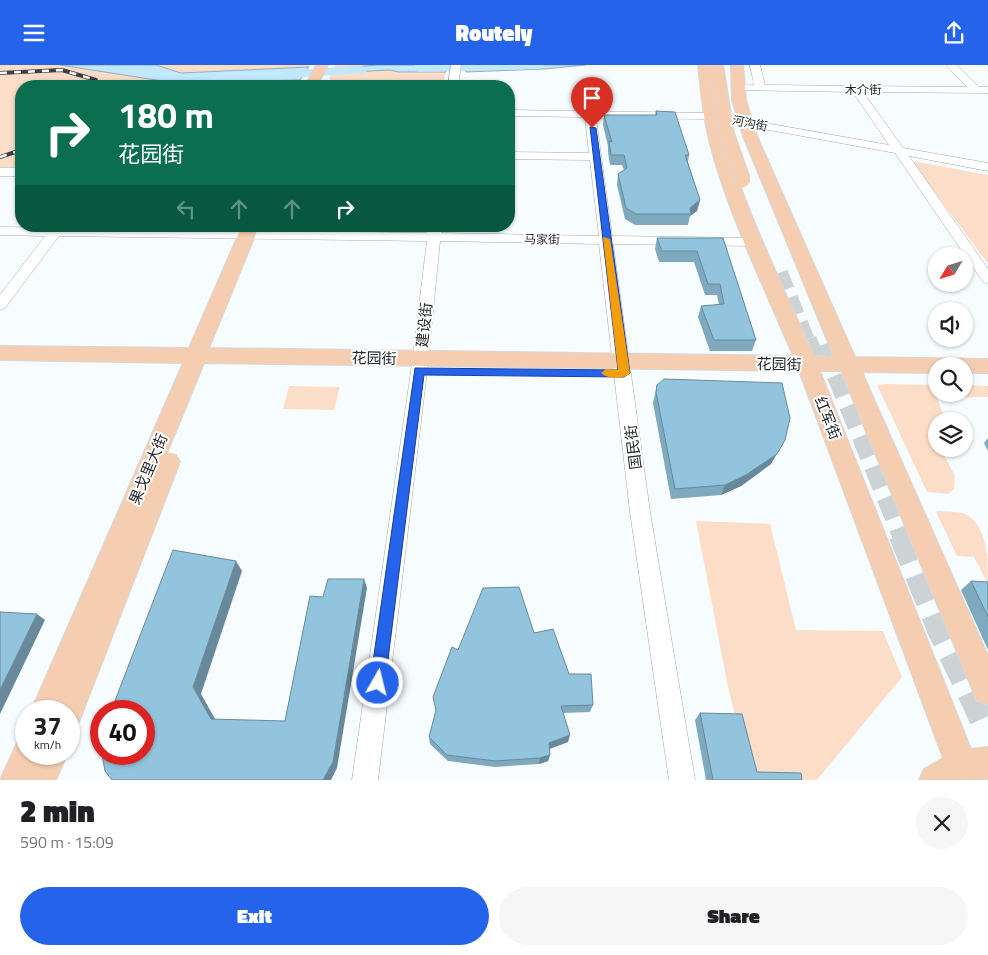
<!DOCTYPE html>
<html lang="en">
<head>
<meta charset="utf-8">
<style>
	body { margin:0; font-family:"Titillium Web","Noto Sans SC",sans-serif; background:#f6f6f6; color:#202124; height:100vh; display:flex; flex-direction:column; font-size:19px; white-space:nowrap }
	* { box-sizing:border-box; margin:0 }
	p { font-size:16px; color:#757577 }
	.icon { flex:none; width:28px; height:28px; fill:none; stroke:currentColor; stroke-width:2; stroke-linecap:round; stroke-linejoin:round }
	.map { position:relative; height:715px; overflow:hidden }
	.sheet { display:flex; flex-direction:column; background:#fff; flex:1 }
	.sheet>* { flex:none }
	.hud { position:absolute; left:15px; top:15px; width:500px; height:152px; border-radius:20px; box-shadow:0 1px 4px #0004; background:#0b6e4f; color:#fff; overflow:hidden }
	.needle { width:32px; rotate:232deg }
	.fabs { position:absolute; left:928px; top:182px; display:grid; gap:10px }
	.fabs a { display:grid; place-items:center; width:45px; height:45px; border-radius:50%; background:#fff; box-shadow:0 1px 4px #0004; font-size:25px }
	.speed { position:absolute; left:15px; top:635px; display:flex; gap:10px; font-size:25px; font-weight:700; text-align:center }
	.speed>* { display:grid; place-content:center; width:65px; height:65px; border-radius:50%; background:#fff; box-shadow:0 1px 4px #0004; line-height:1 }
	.speed small { font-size:12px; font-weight:400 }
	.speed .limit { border:8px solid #d22; background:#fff; color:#111 }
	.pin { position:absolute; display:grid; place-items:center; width:42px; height:42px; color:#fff; margin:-51px -21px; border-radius:50% 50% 50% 0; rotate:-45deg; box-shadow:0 0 5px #0007 }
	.pin .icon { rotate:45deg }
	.me { position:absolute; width:55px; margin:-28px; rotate:8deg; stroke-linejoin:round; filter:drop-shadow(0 0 4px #0008) }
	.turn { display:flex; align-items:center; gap:18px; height:105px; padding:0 20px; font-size:22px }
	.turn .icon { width:65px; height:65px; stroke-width:2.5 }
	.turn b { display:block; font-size:35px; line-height:42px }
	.lanes { display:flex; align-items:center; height:48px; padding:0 20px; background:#0003; justify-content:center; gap:25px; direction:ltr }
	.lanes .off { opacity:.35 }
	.round { display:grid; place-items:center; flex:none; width:52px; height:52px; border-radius:26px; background:#f6f6f6 }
	.overview { display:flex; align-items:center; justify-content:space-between; height:85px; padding:0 20px }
	h1 { font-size:30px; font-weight:800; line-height:38px }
	.action { display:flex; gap:10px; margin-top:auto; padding:10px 20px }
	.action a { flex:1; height:58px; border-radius:30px; background:#2563eb; color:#fff; font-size:20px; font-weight:800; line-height:58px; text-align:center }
	.action a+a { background:#f6f6f6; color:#202124 }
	header { display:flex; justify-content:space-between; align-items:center; height:65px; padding:0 20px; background:#2563eb; color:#fff; font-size:22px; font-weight:800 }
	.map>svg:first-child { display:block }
</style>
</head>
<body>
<header><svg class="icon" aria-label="menu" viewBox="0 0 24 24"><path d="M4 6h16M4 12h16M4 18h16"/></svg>Routely<svg class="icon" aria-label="share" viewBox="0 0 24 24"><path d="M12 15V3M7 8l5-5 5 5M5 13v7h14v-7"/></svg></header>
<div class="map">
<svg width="988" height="715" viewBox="0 0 988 715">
	<rect width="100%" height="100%" fill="#f7fcff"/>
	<!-- green -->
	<path fill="#fcddc7" d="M0,0h60l115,18 88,-2 -3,5h-239v81h-21z
		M156,0h154l-1,2 -129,6z
		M335,0h113l-5,18 -110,-1 -4,-4z
		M912,96l76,14v89z
		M886,319l50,1v9h28v-9l24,1v11l-51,1 6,16v7h-7v5l-6,1 6,12v10h5l14,27 -1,13 -6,5 -21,-2 -50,-107z
		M289,321l51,1 -6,23 -51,-1z
		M938,446c8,1 20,0 27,3 23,11 23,46 23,70l-14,-27 -17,-1 -21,-44z
		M696,456l74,3 26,106 87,1 19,46 -85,103 -67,-2 -23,-96z"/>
	<!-- water -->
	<path fill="#c1e8fd" stroke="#92afbe" d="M60,0h96l25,8 128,-6 -9,13 -125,3z
		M377,0h71l-2,7h-48l-8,-2 -59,3 2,-4z
		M466,0h120l-42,4 -78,3z"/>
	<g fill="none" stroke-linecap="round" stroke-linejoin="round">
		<!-- river -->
		<path fill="#c1e8fd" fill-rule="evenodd" d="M415,0h130l-6,4 -120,3 -4,-1 -2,-3z
			M361,1l4,1 2,3 -2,3 -88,6 -6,-4 6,-4z"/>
		<!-- major-tunnel-far2 -->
		<path stroke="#cdd2d5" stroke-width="18" stroke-dasharray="18 9" stroke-linecap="butt" d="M779,208l27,68"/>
		<!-- major-tunnel-far1 -->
		<path stroke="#cdd2d5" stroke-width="22" stroke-dasharray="22 11" stroke-linecap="butt" d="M806,275l8,20
			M825,279l78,191"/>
		<!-- major-tunnel -->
		<path stroke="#cdd2d5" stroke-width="29" stroke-dasharray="29 14" stroke-linecap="butt" d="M903,469l39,96 46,97"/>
		<!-- minor casing -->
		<g stroke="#a0a8ac" stroke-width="1">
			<path id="minor" d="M451,0h10l-3,21h-10z
				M750,0h10l5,20 202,2 -21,-22h11l22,22h9v6l-125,-1 40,56 85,15v8l-79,-15 79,113v15l-5,-2 -88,-129 -186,-34 -113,-1 16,118 141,2 7,4 -7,4 -140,-2 37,268 45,268h-26l-39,-268 -31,-268 -159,-3 -13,130 -49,409h-26l59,-409 16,-130 -368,-5 -54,72 -5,2v-15l45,-59 -45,-1v-8l427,6 1,-7h14l-1,7 158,3 -9,-76 -81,-1v-7l80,1 -4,-36 -76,-1v-6l200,3 180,32 -36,-53 -119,-2v-4l20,-1z
				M0,103h21v8h-21z"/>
		</g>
		<!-- major casing -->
		<g stroke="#d8d8d9" stroke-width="2">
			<path id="major" d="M316,0h12l-11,21h-12z
				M698,0h12c15,109 60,192 104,291l20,1 -91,-221 -11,-36 -1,-35h12l3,35 11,36 98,221 133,2v14h-24v-7h-28v7l-74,-1 126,284v49l-11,-4 -136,-330h-21l151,378 17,-2v32l-69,1 5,-11 19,-11 -144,-387 -595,-8 -37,90 9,2 4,7 -101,260 -10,4v-15h-38l152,-348 -183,-3v-14l189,2 53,-122h17l-50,122 584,8c-29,-70 -64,-139 -83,-212 -7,-26 -9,-52 -12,-79z
				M26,674v15h41l-11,26h-56l17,-37z"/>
		</g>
		<!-- minor -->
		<use href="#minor" fill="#fff" fill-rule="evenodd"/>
		<!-- major -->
		<use href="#major" fill="#f5ceb2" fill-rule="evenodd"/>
		<!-- rail casing -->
		<g stroke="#3d4143" stroke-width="4">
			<path id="rail" d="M0,8l62,-3 34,10 1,6
				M0,92l21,-7"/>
		</g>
		<!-- rail -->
		<use href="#rail" stroke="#fff" stroke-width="2.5" stroke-dasharray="7" stroke-linecap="butt"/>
		<!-- major-bridge casing -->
		<g stroke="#d8d8d9" stroke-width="16" stroke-linecap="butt">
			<path id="major-bridge" d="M716,0l11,69 16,46"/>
		</g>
		<!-- major-bridge -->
		<use href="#major-bridge" stroke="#f5ceb2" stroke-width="14"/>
	</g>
	<!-- wall -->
	<path fill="#7ea9be" d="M656,46l33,44 -1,7 12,38 -3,11 -7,5 -2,9h-53l-10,-6 -8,-34 1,-11 6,-4 -2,-5h-12l-2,-13v-6l-5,-21 1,-10h51z
		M657,173h66l33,102 -4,11h-42l-12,-34 3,-11 18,-1 -2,-10h-12l-11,-33h-35l-4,-13z
		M657,320l114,79 -30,22 -20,9 -50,4 -18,-96z
		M988,373v13l-4,-8z
		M971,516l17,1v68l-27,-60z
		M534,568l35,41 24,31 -3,7 -27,1 5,29 -18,7v6l-2,6 -9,3 -44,3 -47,-6 -18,-17 -1,-7 29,-87z
		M700,648l57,59 45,8h-96l-11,-60z"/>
	<!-- shaded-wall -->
	<path fill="#67899b" d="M700,135l-3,11 -7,5 1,-2 -1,-6z
		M785,375l-14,24 -30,22 -20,9 4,-10z
		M236,496l6,10 -41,123 18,32 -8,-7 -18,-32z
		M364,514l3,9 -30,180 -6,12h-8z
		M37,549l8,6 -45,94v-24z
		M570,670l-2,7 -20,7 1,-6z
		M550,690l-2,6 -9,3 1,-6z"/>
	<!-- building -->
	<path fill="#93c4dd" stroke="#67899b" d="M656,46l19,1 14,43h-4l15,45 -10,8 1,6h-55l-10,-6 -8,-34 9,-6 -3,-13h-13l-2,-14 3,1 -8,-27h53z
		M657,173h66l33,102h-42l-13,-34 23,-2 -4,-20h-12l-11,-33h-35z
		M664,314l118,4 8,35 -5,22 -8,14 -31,21 -21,10 -50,4 -19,-97 1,-7z
		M173,485l63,11 -43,126 18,32 74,2 25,-125 13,1 5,-18h36l-31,183 -10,18h-211l-7,-9 -3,-17h42v-43h-33z
		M971,516l17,1v35z
		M519,522l15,46 19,-4 16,45h22l2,31 -32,1 9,29 -21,8 1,12 -10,3 -45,3 -48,-6 -18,-18 7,-27 -3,-13 19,-50 6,3 25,-62z
		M0,547l37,2 -37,76z
		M700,648l42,1 15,58 44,1 1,7h-89z"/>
	<!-- route -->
	<path fill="#2563eb" stroke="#184099" d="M590,62l6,1 34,245 -6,4 -200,-2 -39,308 -2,5 -5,2 -6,-2 -2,-5 45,-315 203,2z"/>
	<!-- slow -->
	<path fill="#f59e0b" d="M603,172l7,2 20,134c-6,7 -23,6 -29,0l5,-4 12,1z"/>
	<g text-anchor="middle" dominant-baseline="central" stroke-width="4" stroke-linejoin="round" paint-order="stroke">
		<!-- far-street labels -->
		<g font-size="12" fill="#26292b" stroke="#fff">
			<text x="863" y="24">木介街</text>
			<text transform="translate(750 58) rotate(11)">河沟街</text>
			<text transform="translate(542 174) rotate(1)">马家街</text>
		</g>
		<!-- street labels -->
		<g font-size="15" fill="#26292b" stroke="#fff">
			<text transform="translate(424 260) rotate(-84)">建设街</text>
			<text transform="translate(374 293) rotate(1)">花园街</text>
			<text transform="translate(779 299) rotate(1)">花园街</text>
			<text transform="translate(828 353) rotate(68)">红军街</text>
			<text transform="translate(633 382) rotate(-97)">国民街</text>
			<text transform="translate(148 404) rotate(-67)">果戈里大街</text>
		</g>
	</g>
</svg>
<div class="fabs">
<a><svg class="needle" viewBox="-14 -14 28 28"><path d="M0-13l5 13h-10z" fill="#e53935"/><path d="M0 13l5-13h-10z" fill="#757577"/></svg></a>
<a><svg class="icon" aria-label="sound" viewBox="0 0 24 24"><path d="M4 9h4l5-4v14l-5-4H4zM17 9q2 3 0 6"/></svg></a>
<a><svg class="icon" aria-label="search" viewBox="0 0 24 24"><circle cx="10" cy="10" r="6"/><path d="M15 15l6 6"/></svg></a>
<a><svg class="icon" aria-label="layers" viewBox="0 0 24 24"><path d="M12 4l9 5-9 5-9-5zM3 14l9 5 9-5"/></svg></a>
</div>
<div class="speed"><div>37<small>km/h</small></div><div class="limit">40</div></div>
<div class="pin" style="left:592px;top:63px;background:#d93025"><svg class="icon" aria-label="arrive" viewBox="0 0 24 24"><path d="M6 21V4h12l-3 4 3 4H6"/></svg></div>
<svg class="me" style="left:378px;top:618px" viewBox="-20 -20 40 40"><circle r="17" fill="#2563eb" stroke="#fff" stroke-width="3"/><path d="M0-11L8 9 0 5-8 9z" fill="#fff"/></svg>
<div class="hud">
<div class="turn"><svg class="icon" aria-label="right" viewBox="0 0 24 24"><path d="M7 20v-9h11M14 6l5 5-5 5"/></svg><div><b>180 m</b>花园街</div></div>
<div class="lanes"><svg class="icon off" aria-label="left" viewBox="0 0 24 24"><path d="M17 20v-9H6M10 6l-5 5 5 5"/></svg><svg class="icon off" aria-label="ahead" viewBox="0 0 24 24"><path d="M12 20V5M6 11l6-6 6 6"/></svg><svg class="icon off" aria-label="ahead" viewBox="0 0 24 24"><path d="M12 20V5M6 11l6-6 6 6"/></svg><svg class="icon" aria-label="right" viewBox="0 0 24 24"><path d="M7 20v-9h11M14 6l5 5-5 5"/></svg></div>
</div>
</div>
<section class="sheet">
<div class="overview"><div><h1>2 min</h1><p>590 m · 15:09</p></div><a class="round"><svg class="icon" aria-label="close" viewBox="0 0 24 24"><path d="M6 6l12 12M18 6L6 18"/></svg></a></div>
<div class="action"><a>Exit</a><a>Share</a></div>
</section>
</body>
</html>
